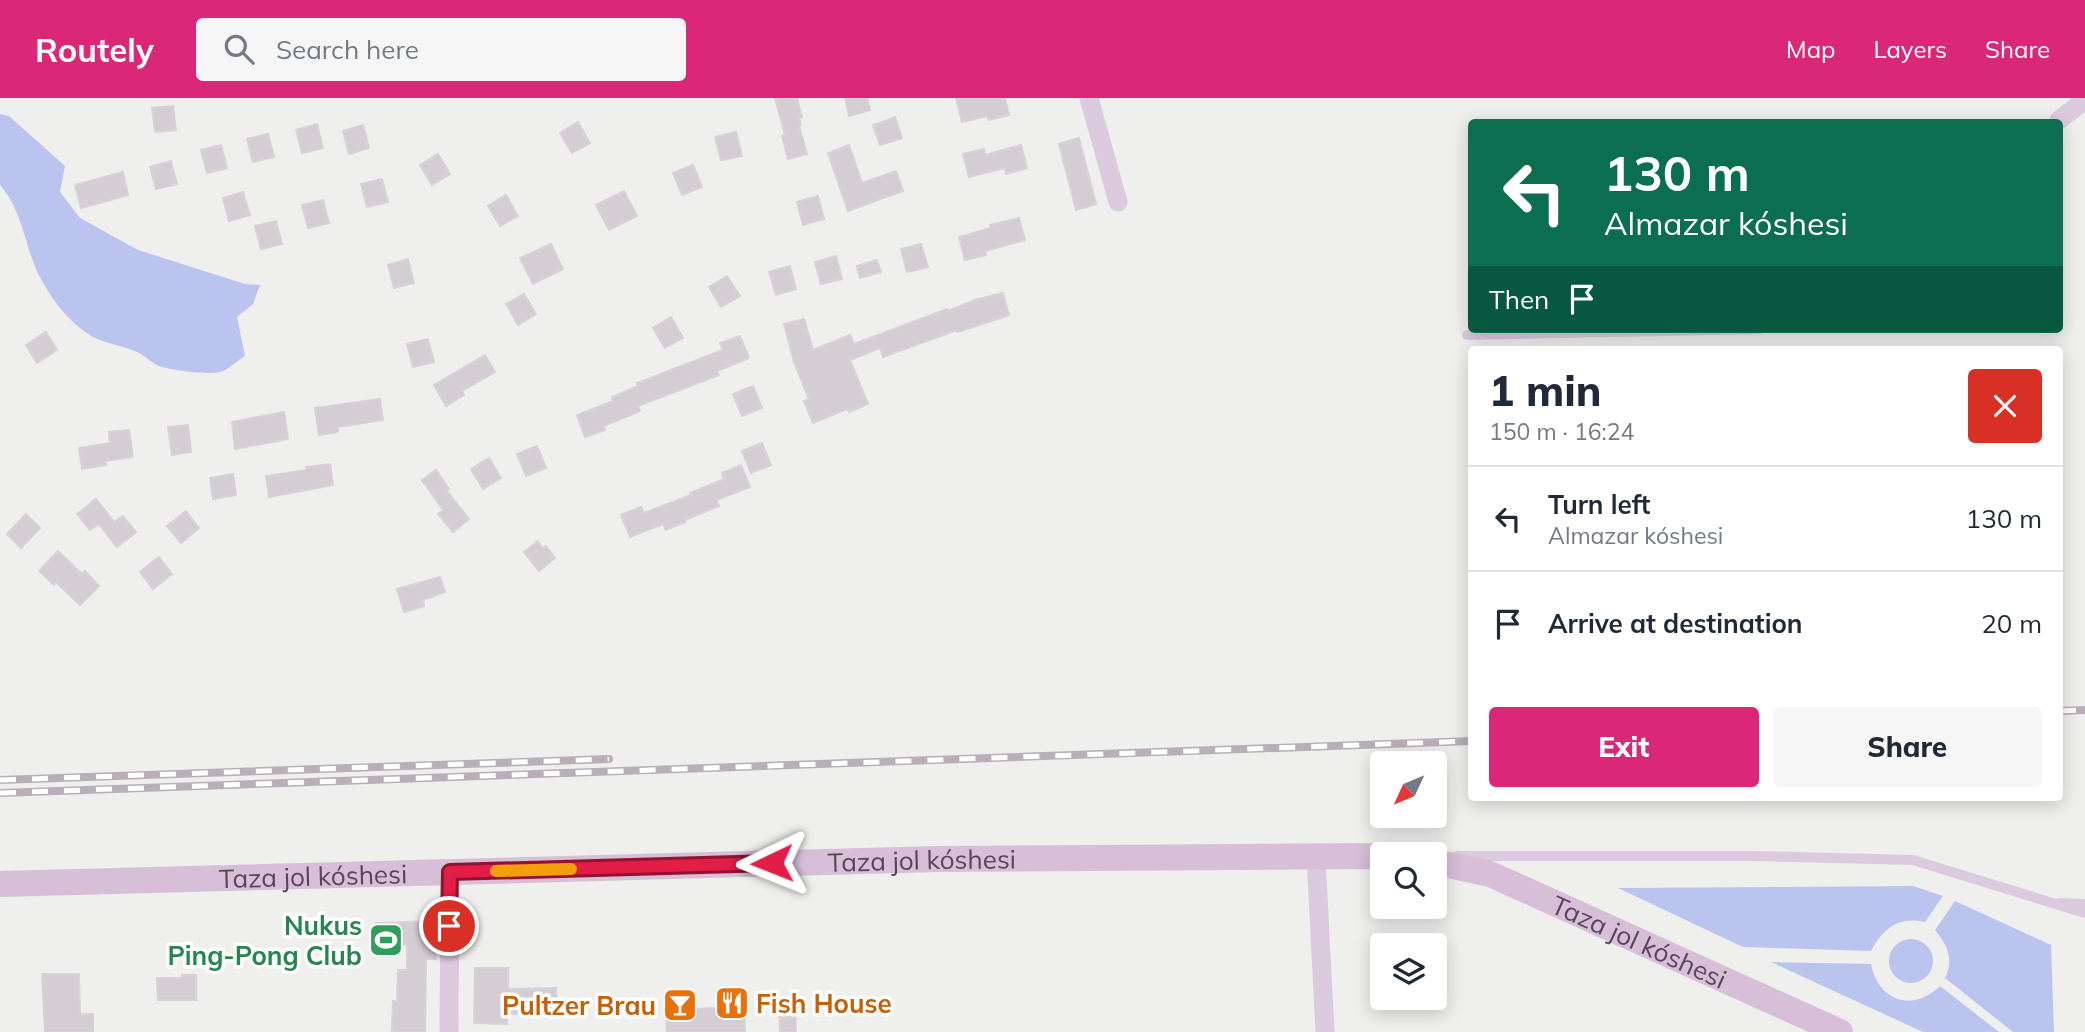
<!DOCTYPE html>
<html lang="en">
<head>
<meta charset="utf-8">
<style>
	body { margin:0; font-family:Mulish,sans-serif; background:#f6f6f7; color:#1f2937; height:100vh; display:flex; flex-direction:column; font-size:26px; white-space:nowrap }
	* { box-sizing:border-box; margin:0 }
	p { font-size:23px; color:#747a83 }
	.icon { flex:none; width:38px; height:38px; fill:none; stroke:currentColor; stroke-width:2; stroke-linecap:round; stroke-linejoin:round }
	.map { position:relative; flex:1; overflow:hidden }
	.panel { position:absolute; left:1468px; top:248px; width:595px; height:455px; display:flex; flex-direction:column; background:#fff; border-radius:7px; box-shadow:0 4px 18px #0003 }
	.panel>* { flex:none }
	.guide { position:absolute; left:1468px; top:21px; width:595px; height:214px; border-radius:7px; box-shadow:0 4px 18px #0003; background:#0b6e4f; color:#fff; overflow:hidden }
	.needle { width:46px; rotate:226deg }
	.tools { position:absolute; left:1370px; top:653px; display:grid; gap:14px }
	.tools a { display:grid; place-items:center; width:77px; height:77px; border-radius:7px; background:#fff; box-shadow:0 4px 18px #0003; font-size:35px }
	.pin { position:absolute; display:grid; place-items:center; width:60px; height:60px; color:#fff; margin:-30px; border:4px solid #fff; border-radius:50%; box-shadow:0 2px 7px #0007 }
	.me { position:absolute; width:77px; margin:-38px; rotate:268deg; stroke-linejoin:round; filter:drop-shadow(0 0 5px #0008) }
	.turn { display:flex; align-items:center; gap:24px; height:147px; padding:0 21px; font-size:32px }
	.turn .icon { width:91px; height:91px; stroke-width:2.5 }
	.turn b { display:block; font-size:49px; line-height:60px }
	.then { display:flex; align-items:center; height:66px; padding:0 21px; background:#0003; gap:14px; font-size:26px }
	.round { display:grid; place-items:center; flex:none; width:74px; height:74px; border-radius:7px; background:#f6f6f7 }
	.overview { display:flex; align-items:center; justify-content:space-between; height:119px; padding:0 21px }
	h1 { font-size:42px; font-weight:800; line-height:52px }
	.action { display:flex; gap:14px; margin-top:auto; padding:14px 21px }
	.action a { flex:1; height:80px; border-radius:7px; background:#db2777; color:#fff; font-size:28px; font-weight:800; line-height:80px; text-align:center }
	.action a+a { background:#f6f6f7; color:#1f2937 }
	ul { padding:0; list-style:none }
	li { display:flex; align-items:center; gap:21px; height:105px; padding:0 21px; border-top:2px solid #e0e1e3 }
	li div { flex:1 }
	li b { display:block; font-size:26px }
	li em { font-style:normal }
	header { display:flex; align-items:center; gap:42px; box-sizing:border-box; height:98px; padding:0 35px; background:#db2777; color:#fff }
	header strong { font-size:33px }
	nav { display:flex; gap:38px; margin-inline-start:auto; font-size:24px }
	.search { width:490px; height:63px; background:#f6f6f7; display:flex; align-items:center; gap:18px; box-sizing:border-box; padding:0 24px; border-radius:7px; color:#747a83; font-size:26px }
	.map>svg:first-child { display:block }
</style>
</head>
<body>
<header>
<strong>Routely</strong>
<div class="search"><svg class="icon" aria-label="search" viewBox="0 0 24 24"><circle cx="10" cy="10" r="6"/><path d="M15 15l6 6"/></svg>Search here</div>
<nav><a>Map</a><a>Layers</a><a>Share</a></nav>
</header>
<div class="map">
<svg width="2085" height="934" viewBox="0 0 2085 934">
	<rect width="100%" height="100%" fill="#eff0ed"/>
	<!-- green -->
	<path fill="#bac4ef" d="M0,16l9,2 56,50 -5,26 20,26 58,32 107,34 15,1 -7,19 -16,13 8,39c-7,4 -15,12 -22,15 -11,5 -53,-1 -64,-5 -7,-3 -12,-8 -18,-12 -13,-7 -28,-9 -41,-14 -25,-10 -47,-38 -59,-61 -17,-31 -17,-67 -41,-94z
		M1913,788l30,10 -18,26c-26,-6 -42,6 -54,29l-128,-4 -125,-59z
		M1955,803l96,44 3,87h-41l-68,-54c9,-19 3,-32 -10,-48z
		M1889 863a22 22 0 1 1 44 0a22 22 0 1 1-44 0Z
		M1771,864l100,2c7,37 42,49 69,22l59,46h-76z"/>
	<!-- building -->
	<path fill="#d4cdd4" stroke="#d9d1d8" stroke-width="2" d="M775,0h22l5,19 -3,1 2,7 -2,1 8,28 -19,5 -6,-23 3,-1z
		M845,0h22l3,12 -21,6z
		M956,0h49l4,17 -20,5 -2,-4 -25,6z
		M173,8l3,24 -21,2 -3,-24z
		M895,19l7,21 -22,7 -7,-20z
		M578,24l12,21 -18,10 -12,-20z
		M317,26l6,24 -21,5 -6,-23z
		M363,27l6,23 -20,6 -6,-23z
		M736,34l6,24 -21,4 -6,-23z
		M268,36l6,23 -21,5 -6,-23z
		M1079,40l17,66 -20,6 -17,-66z
		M221,47l6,23 -20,5 -6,-23z
		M849,47l13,38 34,-12 7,20 -55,20 -20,-58z
		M1021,47l6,23 -21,6 -1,-6 -36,9 -6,-23 21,-5 1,6z
		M438,56l12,20 -18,11 -12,-20z
		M171,63l6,23 -21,5 -6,-22z
		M693,67l9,22 -20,8 -9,-22z
		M123,74l5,23 -47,13 -6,-23z
		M382,81l6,23 -21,5 -6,-23z
		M624,93l13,25 -28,14 -13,-25z
		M243,94l7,23 -21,6 -6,-23z
		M506,97l12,21 -18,10 -12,-20z
		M818,98l6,23 -21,6 -6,-23z
		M323,102l6,23 -21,5 -6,-23z
		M1019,120l6,22 -40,11 1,4 -21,5 -6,-23 32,-9 -1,-3z
		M276,123l6,23 -21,5 -6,-23z
		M551,146l12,25 -30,15 -13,-26z
		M921,146l7,23 -21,5 -6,-23z
		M836,158l6,23 -21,5 -6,-22z
		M408,161l6,24 -20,5 -6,-23z
		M877,162l4,12 -21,6 -3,-12z
		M790,168l6,23 -20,6 -7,-23z
		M727,178l13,20 -19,11 -12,-20z
		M1003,195l6,22 -51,17 -1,-2 -74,27 -3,-9 -30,12 18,44 -19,8 -2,-3 -34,14 -9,-22 5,-2 -15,-37 -10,-38 20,-5 9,31 37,-15 4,9 93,-35 1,2 27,-11z
		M524,196l12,20 -18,11 -12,-21z
		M671,219l12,21 -18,10 -12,-20z
		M46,234l11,18 -20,13 -11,-18z
		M740,238l9,22 -32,13 2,4 -81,31 2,5 -36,15 1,4 -20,7 -8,-22 36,-14 -1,-4 26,-11 -1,-3 86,-33 -3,-7z
		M428,241l6,23 -21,5 -6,-23z
		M485,257l10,17 -33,19 2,4 -18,11 -12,-21z
		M753,288l9,22 -20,8 -9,-22z
		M380,301l3,21 -45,7v5l-19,3 -4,-27z
		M284,314l4,27 -53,10 -3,-27z
		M188,327l3,27 -19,3 -4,-28z
		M129,332l4,27 -28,4 1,4 -24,4 -3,-21 31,-5 -1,-11z
		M762,345l9,22 -20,8 -9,-22z
		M537,348l9,22 -20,8 -9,-22z
		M489,360l12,20 -18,11 -12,-20z
		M330,366l3,21 -64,12 -3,-21 41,-6 -1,-3z
		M741,367l9,22 -34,13 3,6 -34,14v2l-19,8 -3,-6 -33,13 -9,-22 20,-8 3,6 47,-18 -1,-2 34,-14 -2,-6z
		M436,372l13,19 -2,2 22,28 -16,13 -15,-18 5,-4 -21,-30z
		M233,376l3,21 -23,4 -3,-21z
		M96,401l18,23 9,-6 13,16 -19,15 -18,-23 -9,6 -13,-16z
		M186,413l13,17 -18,15 -14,-17z
		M26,416l14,14 -19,20 -14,-14z
		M538,443l4,7 4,-2 9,12 -16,13 -15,-19z
		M58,453l24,23 3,-3 14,15 -19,19 -24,-23 -2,3 -15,-14z
		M159,459l13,17 -19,15 -13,-17z
		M440,479l5,15 -22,8 1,6 -20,6 -7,-23z
		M434,823l2,38h-10l-1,73h-33l1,-31h4l1,-31h9v-26l-30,1 -1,-22z
		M475,870h33v21l48,-1 1,25 -50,1v10l-33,-1z
		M42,876h37l1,40h13v18h-48z
		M182,877h14v25h-38l-1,-22h25z
		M795,905l1,29h-16l-1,-28z
		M744,909l1,25h-78l-1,-22z"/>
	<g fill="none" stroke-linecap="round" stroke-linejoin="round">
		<!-- service -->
		<path stroke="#dccbde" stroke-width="10" d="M1467,237l293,-6
			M1457,758h296l160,4 172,53
			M2060,805l25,1"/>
		<!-- minor -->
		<path stroke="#dccbde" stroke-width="19" d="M1089,0l29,104
			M2059,22l26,-20
			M1316,759l9,175
			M449,934l1,-160"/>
		<!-- secondary -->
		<g stroke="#d6bfd7" stroke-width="26">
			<path id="s1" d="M1435,764l55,12 350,158"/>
			<path id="s2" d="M0,786l937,-25 445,-3"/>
		</g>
		<!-- rail casing -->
		<g stroke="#b8afb8" stroke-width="8">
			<path id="rail" d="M2060,613l25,-1
				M0,682l609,-21
				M0,695l1472,-52"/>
		</g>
		<!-- rail -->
		<use href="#rail" stroke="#fff" stroke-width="5" stroke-dasharray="16" stroke-linecap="butt"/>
	</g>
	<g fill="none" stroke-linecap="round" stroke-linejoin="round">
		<!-- route casing -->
		<g stroke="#92132f" stroke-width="18">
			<path id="route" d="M449,828l1,-54 322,-9"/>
		</g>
		<!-- route -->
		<use href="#route" stroke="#e11d48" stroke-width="12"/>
		<!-- slow -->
		<path stroke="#f59e0b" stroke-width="12" d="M496,773l75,-2"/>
	</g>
	<!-- icons -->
	<defs>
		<g id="stadium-square" transform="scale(1.75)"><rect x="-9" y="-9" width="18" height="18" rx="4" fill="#2e9e5b" stroke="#fff"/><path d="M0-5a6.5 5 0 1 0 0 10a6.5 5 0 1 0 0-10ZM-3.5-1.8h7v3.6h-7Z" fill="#fff"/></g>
		<g id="restaurant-square" transform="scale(1.75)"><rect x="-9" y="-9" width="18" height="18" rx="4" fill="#e8710a" stroke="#fff"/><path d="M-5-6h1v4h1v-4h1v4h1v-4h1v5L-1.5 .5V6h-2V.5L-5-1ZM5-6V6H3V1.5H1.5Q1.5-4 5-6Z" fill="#fff"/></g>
		<g id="bar-square" transform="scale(1.75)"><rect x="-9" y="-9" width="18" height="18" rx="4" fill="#e8710a" stroke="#fff"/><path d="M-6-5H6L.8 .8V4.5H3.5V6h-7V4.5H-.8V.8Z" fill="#fff"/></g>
	</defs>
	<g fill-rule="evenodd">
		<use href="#stadium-square" x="386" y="842"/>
		<use href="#restaurant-square" x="732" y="905"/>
		<use href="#bar-square" x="680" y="907"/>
	</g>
	<g text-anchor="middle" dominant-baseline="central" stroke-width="7" stroke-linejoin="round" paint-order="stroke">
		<!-- street labels -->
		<g font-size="26" fill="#59455b" stroke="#fff">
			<text stroke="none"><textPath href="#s2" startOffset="922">Taza jol kóshesi</textPath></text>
			<text stroke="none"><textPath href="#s2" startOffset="313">Taza jol kóshesi</textPath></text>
			<text stroke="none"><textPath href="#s1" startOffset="220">Taza jol kóshesi</textPath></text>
		</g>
		<!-- leisure labels -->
		<g font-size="26" font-weight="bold" fill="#27864d" stroke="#fff" text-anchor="end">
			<text x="362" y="827">Nukus<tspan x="362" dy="30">Ping-Pong Club</tspan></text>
		</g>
		<!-- food labels -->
		<g font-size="26" font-weight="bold" fill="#c56008" stroke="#fff" text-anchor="start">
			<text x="756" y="905">Fish House</text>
			<text x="656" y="907" text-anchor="end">Pultzer Brau</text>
		</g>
	</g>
</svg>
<div class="tools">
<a><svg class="needle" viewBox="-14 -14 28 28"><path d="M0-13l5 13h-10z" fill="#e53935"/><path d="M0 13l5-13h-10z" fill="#747a83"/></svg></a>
<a><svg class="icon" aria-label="search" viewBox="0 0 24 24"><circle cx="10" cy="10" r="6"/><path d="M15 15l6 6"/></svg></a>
<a><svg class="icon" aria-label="layers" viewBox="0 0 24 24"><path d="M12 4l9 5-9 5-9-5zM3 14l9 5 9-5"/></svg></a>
</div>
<div class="pin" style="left:449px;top:828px;background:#d93025"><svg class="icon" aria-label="arrive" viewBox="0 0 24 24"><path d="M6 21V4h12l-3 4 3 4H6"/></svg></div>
<svg class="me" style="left:772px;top:765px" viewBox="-20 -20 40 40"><path d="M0-17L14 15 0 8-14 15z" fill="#e11d48" stroke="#fff" stroke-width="4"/></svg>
<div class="guide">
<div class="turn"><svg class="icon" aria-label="left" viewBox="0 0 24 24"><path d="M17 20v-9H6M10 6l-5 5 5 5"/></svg><div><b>130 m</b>Almazar kóshesi</div></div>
<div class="then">Then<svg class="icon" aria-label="arrive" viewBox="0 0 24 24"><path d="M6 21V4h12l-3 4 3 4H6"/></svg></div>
</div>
<section class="panel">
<div class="overview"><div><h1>1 min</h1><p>150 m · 16:24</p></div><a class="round" style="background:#d93025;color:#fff"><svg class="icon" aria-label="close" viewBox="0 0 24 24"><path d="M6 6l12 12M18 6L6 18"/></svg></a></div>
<ul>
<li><svg class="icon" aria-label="left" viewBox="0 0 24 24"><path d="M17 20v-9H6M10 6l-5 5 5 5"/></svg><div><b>Turn left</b><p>Almazar kóshesi</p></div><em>130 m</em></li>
<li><svg class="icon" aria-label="arrive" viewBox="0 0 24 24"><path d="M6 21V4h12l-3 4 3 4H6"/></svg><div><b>Arrive at destination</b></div><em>20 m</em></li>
</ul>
<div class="action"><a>Exit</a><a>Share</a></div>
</section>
</div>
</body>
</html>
